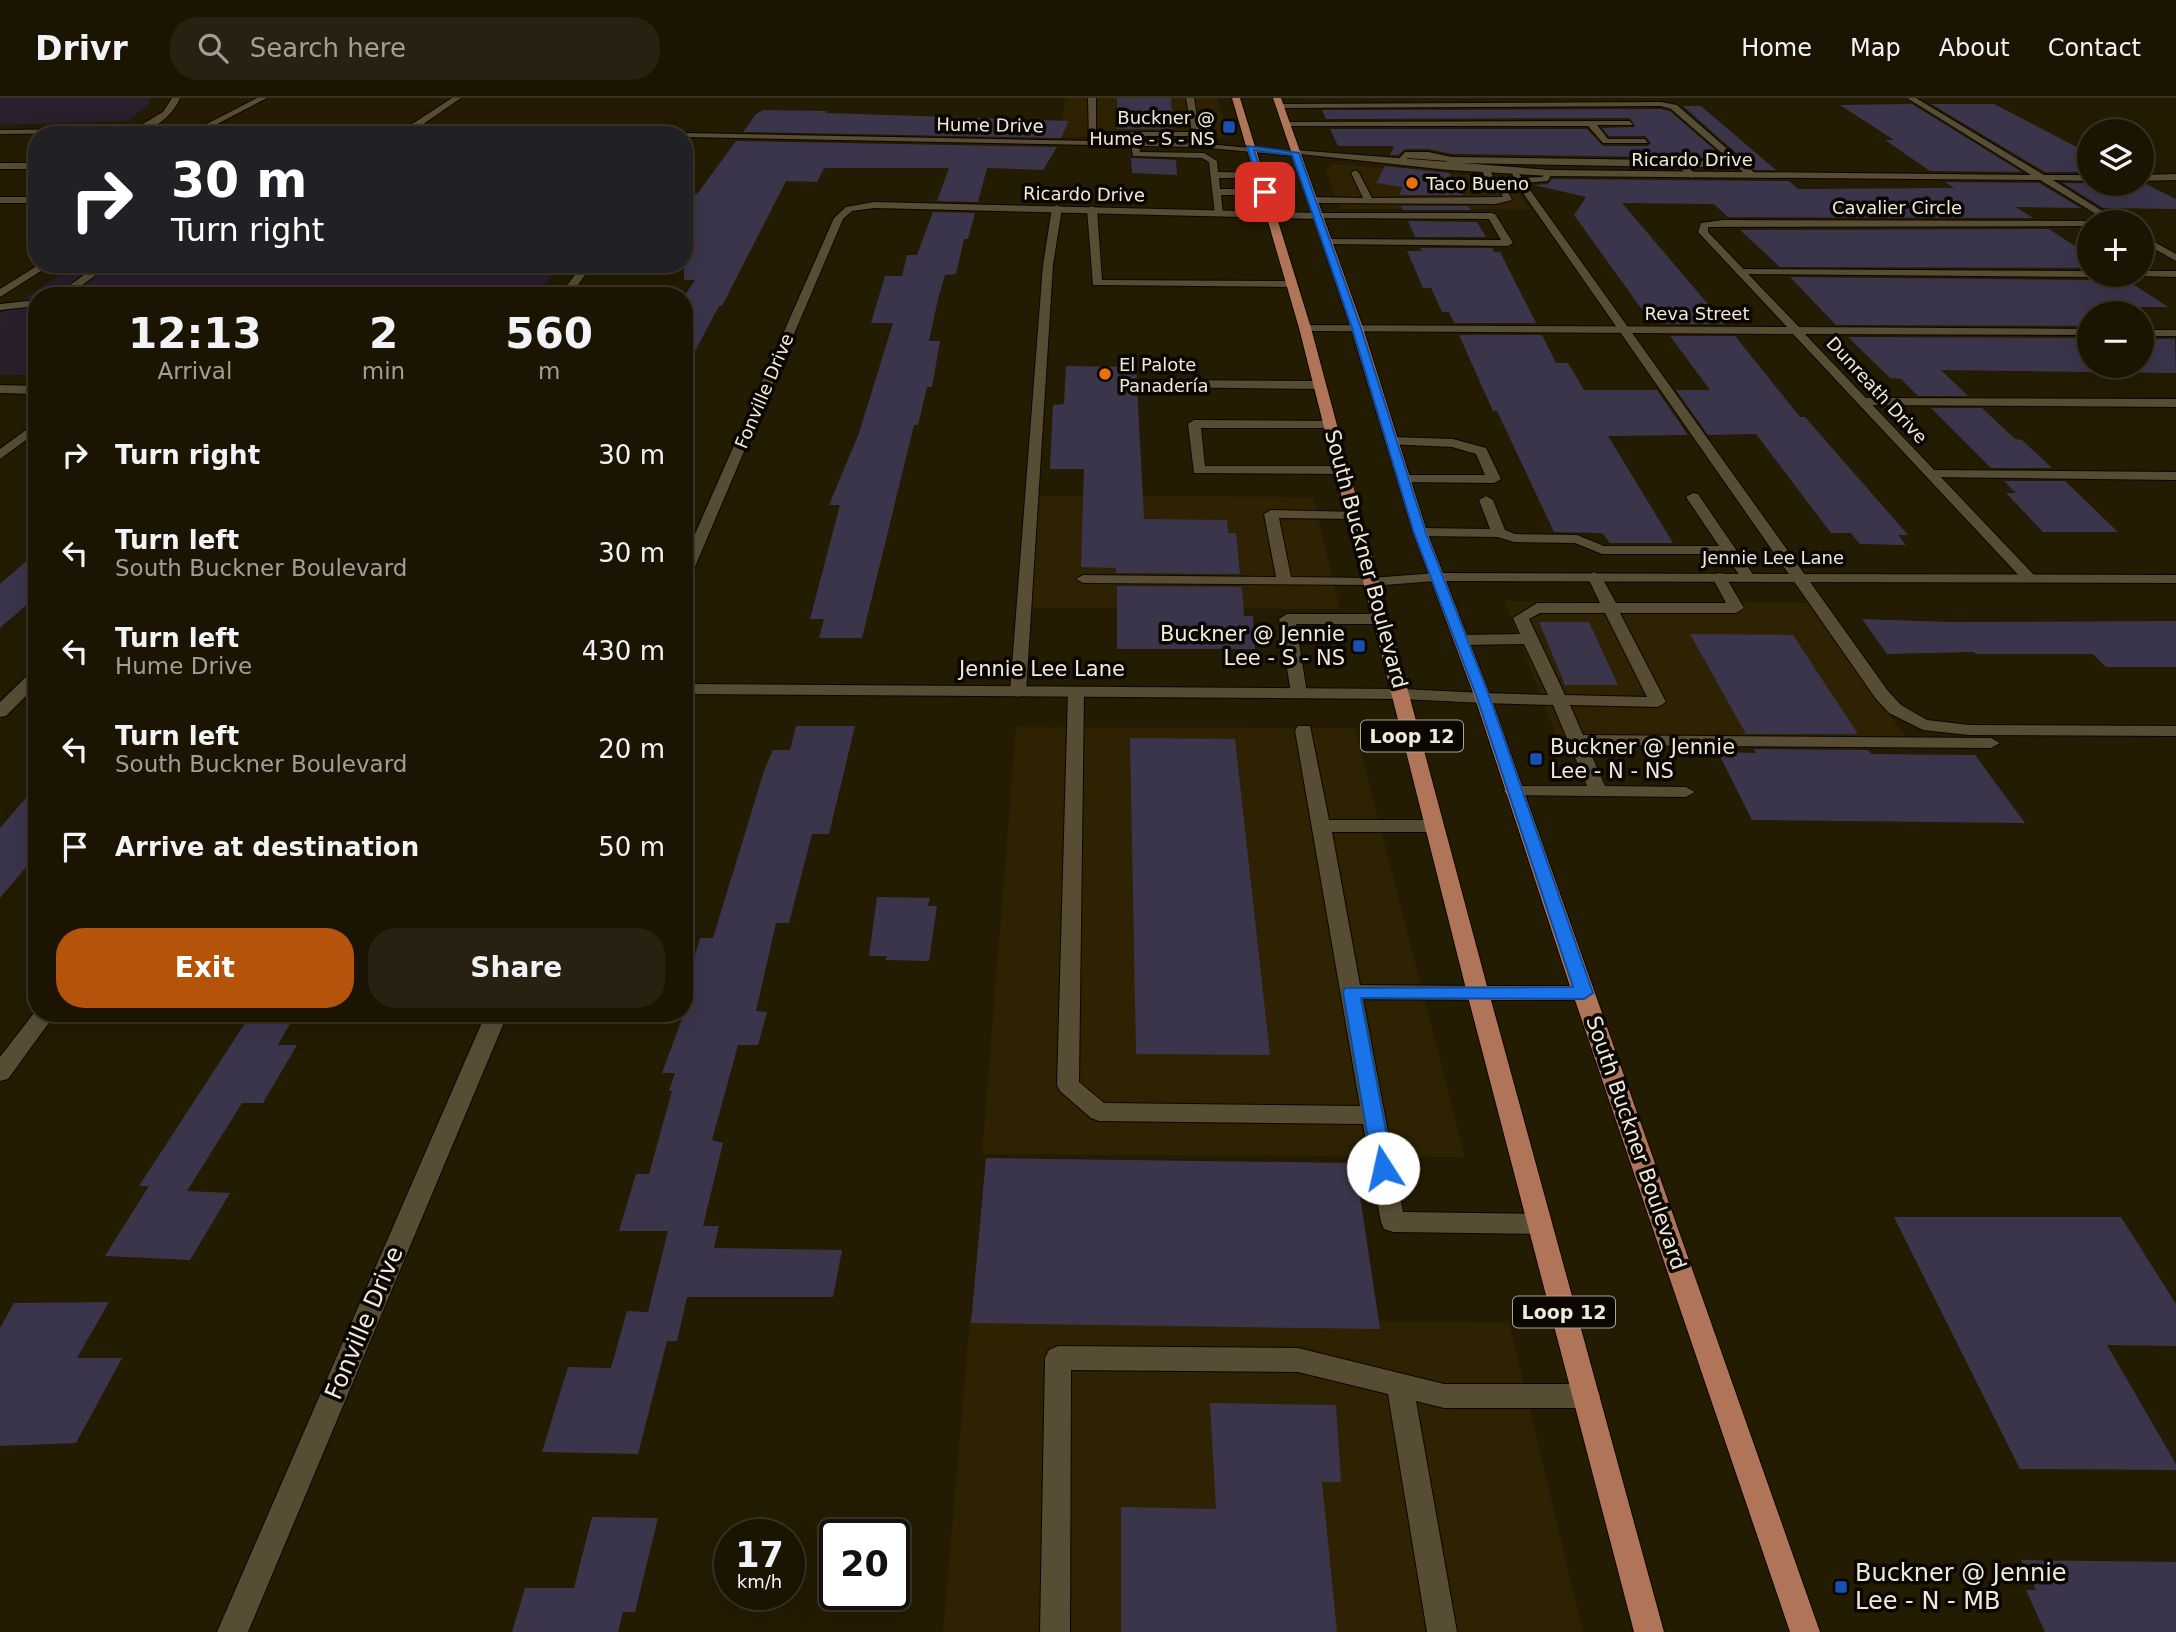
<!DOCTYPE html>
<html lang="en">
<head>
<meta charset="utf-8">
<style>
	body { margin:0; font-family:"DejaVu Sans",sans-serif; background:#282111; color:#f1f3f6; height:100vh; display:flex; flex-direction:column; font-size:26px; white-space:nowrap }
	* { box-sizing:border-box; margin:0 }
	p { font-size:23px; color:#a09e99 }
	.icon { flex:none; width:38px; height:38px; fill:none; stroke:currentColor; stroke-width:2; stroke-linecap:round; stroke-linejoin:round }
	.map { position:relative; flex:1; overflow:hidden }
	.drawer { position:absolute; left:28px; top:189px; width:665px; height:735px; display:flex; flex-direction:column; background:#1b1402; border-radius:28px; box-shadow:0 7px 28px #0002,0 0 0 2px #393324 }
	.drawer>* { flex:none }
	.hud { position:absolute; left:28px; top:28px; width:665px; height:147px; border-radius:28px; box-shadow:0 7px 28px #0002,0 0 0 2px #393324; background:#202124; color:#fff; overflow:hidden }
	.buttons { position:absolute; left:2077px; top:21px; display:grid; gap:14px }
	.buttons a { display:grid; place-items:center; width:77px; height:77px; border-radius:50%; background:#1b1402; box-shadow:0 7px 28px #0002,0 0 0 2px #393324; font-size:35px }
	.speed { position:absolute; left:714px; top:1421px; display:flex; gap:14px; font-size:35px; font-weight:700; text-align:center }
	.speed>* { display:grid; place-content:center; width:91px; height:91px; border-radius:50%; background:#1b1402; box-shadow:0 7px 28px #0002,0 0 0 2px #393324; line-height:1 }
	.speed small { font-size:18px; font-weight:400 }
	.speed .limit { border:4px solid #111; border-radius:10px; background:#fff; color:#111 }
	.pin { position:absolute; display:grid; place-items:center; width:60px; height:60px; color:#fff; margin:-30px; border-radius:14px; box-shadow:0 4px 10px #0006 }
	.me { position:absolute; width:77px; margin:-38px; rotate:350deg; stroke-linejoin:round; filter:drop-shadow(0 0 5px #0008) }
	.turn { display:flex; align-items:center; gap:24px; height:147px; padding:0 28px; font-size:32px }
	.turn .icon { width:91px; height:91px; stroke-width:2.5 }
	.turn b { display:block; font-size:49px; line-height:60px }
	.eta { display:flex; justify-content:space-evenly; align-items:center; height:119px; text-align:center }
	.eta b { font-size:42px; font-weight:700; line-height:49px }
	.button { display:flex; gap:14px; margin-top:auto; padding:14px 28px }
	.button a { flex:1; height:80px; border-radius:28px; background:#b45309; color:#fff; font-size:28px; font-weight:700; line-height:80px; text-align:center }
	.button a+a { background:#282111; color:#f1f3f6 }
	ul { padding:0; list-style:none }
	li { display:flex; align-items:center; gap:21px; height:98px; padding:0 28px }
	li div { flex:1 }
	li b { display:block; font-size:26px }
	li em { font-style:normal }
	header { display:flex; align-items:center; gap:42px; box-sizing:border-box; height:98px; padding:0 35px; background:#1b1402; border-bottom:2px solid #393324 }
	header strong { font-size:33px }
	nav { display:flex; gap:38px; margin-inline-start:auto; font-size:24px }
	.search { width:490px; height:63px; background:#282111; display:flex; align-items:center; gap:18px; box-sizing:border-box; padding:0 24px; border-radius:28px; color:#a09e99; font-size:26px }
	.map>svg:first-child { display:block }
</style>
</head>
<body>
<header>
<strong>Drivr</strong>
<div class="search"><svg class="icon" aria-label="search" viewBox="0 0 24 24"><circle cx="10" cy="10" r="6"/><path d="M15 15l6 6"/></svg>Search here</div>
<nav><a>Home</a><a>Map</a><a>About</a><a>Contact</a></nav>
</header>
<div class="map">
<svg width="2176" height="1534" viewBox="0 0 2176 1534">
	<rect width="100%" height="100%" fill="#241b03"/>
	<!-- built -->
	<path fill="#2e2202" d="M1065,0h153l10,40 -167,-1z
		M1334,66l186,15 -11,1 21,29h-190l-15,-39z
		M1033,398l280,1 27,112 -315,-1z
		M1505,503l306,2 95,135 -350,-2z
		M1016,629l339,1 110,429 -483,-3z
		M970,1221l539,3 74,310h-640z"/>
	<!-- education -->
	<path fill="#291f2d" d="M0,0h149v6l-21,17 -128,4z
		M77,166h484l-26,32h-498v79h-37v-61z"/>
	<!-- building -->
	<path fill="#3b354c" d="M1117,0h54l2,31h-56z
		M1912,6l110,68 -92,-1 -45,-31h9l-54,-35z
		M1931,6h63l96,50v18h-45z
		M1683,8h18l75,64h-21z
		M1661,11l9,2 54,47 -272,-4 -24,-5h-23l-7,6h-8l4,-9h-56l-8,-17h257l16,17h45l3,-3 -6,-7h-36l-7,-8 33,-1 -5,-9 -304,1 -4,-9z
		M763,12l64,1 -1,2 243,8 -8,17 -318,-6 13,-18z
		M736,43l321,6 -14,23 -56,-2 -9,34 -41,-1 12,-33h-125l-7,14 -31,-1 -64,125h-3l-35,66v-75l11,-17h-11v-86h13z
		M1131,60l45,2 1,15 -45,-2z
		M1385,68l64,7 13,22h-63l4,-8 -27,-4z
		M1552,81l237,2 9,8 156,-1 -9,-6 94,1 42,25 -65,-1 17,11 -305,-1 -14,-13 -92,-1 103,121h-64l-9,-13h-9l-69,-96 12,-18 -52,-12 14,-1z
		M2063,85l83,1 30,15v10l-73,-1z
		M1401,108h67l3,4h-68z
		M933,114l42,1 -7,26h-4l-8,35 -11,1 -7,24 -9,42h11l-8,46h-5l-9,38h-4l-52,213h-43l5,-19h-14l30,-114h-11l30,-72 34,-110h-22l14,-47h17l5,-21h10z
		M1408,123l69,1 9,15h-71z
		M2049,131l41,27v12l-310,-1 -40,-37z
		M1420,150h72l2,4h6l36,71h-82l-5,-11h-7l-11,-24h-8l-16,-37h15z
		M2098,177h21l49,32h-39l8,6h-47v13l-254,-1 -46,-48 300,3z
		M1459,237h83l14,28h12l16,27h73l31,45 -80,1 65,107h-63l-8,-10 -48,-1 -57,-121h-4z
		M1670,238h65l65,81h5l103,118h-10l8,10 -46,-1 -9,-11h-20l-75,-99 -48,1 -32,-45h34z
		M1848,239l242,1v28h52v-27h33l1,34 -235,-3 27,26h-50l-17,-17 -11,-1z
		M1066,268l70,1 8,152 83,1 1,13h8l4,41 -124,-1v-5l-35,-1 3,-98h-34l3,-64 11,-1z
		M1931,310h51l33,31 7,1 30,28h-61z
		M2004,383h61l53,51h-75l-37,-39h10z
		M37,454v44l-37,32v-44z
		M1117,488l125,1 2,29h9l2,33h-138z
		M1862,521l87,3 227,-1v46h-70l-13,-13h-117l-2,-2 -87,2z
		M1539,524h50l29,63h-53z
		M1690,536l103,1 65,99h-112z
		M796,628h59l-26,108h-17l-23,89h-13l-20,88 11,1 -9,33h-20l-26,95 11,3 -20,83h16l-5,22 128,2 -9,47h-146l-10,44h-10l-29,113 -96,-2 26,-85 43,1 16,-57 21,1 20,-81h-49l17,-57h13l23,-83h-3l6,-18h-13l22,-60 8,-27h-6l14,-48h13l51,-167 9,-21h17z
		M1130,640l105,1 35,316 -134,-1z
		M1754,651l114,1 3,4 104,1 50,68 -273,-3 -34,-68 38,1z
		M37,687v69l-37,44v-70z
		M877,799l53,1 -2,8h9l-8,55 -44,-1 2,-4h-18z
		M251,916l44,1 -17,30h19l-34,58h-21l-55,88 43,2 -40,67 -85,-4 44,-70h-10z
		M986,1060l369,5 25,166 -409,-6z
		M1894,1119h227l55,87v42l-69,-1 69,119v6l-156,-1z
		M109,1204l-32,56h45l-46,85 -76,3v-118l14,-25z
		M1210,1305l126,2 5,77h-19l15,150h-216v-125l95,2z
		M592,1419l66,1 -23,94h-12l-5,20h-106l13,-44h49z
		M2021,1462l155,2v70h-131l-19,-42h10z"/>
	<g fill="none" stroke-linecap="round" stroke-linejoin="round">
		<!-- service casing -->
		<g stroke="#0d0600" stroke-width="2">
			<path id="service" d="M257,0h10l-65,34 -7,-2z
				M452,0h9l-52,36h-6v-4z
				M1088,0h8v34h96l-6,-34h8l6,36 -4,2h-100l-1,9h-6z
				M1661,4l16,3 78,68v4h-6l-12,-10h-49l8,8 -4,3 -14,-11 -223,-4 -7,7 -4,-3 3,-6 -40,-3 -5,7 -7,-2 10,-11h23l24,5 279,4 -60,-52 -10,-3 -380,2 -4,-2 4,-2z
				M1630,23l3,4h-36l11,14h37l3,4h-45l-15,-17h-301l-4,-2 4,-2z
				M1135,44l4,2 1,8 64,1 13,8 1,11 44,1v4l-3,1h-40l1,11h45l5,3 -5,3h-44l2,18 -8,2 -6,-53 -7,-4 -69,-2 -2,-12z
				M0,65h37v6h-37z
				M1486,69l4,3 5,11 11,6 6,13 -16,4 -183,-1 -5,-3 5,-3 50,1 -12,-25 4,-3 4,3 13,25 131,-1 -3,-6 -12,-6 -6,-15z
				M1511,73h6l5,7 20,-1 5,-6h6l-5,10 -23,2 363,508 13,14 26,15 42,5 207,1v10l-207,-1 -46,-5 -34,-17 -13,-14 -360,-516z
				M1057,107l5,3 -9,57 -27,427 -8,5 -8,-5 33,-427 9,-57z
				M1092,108l5,3 5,71 190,1 5,3 -5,3 -199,-2 -6,-76z
				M1318,115h174l3,1 18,29 -5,3 -182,-2 -3,-1v-4l178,1 -12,-21 -174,-1v-4z
				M99,166h12l-44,32h-12z
				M1741,171l349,2v4h5l-5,2 -353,-3 -1,-2z
				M2142,173h34v6l-38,-1 4,-1z
				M37,202v6l-37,4v-6z
				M1159,282l161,1 6,4 -6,4 -165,-2v-6z
				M1865,300l311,1v8l-315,-2v-6z
				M1194,322l140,1v6l-4,1h-129l4,38h137l7,4 -7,4 -148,-1 -6,-49z
				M37,324v10l-37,27v-10z
				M1391,339l62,2 33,9 15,31 -7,4 -95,-1v-6l5,-1h81l-9,-21 -24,-7 -66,-3 -1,-3z
				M1932,372l244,2v8l-249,-3v-6z
				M1693,395l5,1 56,82 -2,3h-10l-17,-25h-123l-27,-11 -61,-1 -16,-5 -78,-1 -7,-4 7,-4 70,1 -11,-29 7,-4 7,4 12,30 10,4 62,1 27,11h115l-33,-49z
				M1271,412l87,2 2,3 -7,4 -74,-1 12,59 80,1 7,4 -2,3 -293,-2 -7,-4 7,-4 193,2 -12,-63z
				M1594,474l7,4 15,27h110l-14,-26 7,-4 5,1 20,34 -8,5h-116l46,89 -8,5 -88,-2 13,30 408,3 9,5 -9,5 -404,-3 18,41 81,1 9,5 -9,5 -179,-2 -3,-4 3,-4 6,-1h74l-34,-81 -70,-2 -8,-5 8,-5 65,2 -24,-51 -62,1 -8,-5 8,-5 58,-1 -7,-16 24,-15h63l-13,-27zM1540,515h65l42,84 -82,-2 -36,-76z
				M1287,516h94l8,5 -8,5h-85l11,69 -8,5 -8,-5 -12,-74z
				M1076,589l8,5 -5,390 25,21 256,3 -65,-376 3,-4h12l19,94h106l9,6 -9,6h-103l28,153 118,1 7,2 4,5 -4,5 -7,2 -115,-1 40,213 137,2 9,3 3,7 -3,7 -9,3 -147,-2 -9,-3 -3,-7 -18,-98 -264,-3 -8,-3 -31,-27 -3,-6 11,-393z
				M37,911v4h19l-48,66 -8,2v-24z
				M1058,1248l240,2 146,36h142l10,3 4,9 -4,9 -10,3h-142l-28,-7 41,231h-30l-39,-238 -90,-22 -227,-2 -1,262h-30l5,-274 4,-8z"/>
		</g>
		<!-- minor casing -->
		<g stroke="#0d0600" stroke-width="2">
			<path id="minor" d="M172,0h8c-6,16 -27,34 -44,34v-4l27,-16z
				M1907,0h9l128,77h46v6l-37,-1 67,42h-11l-69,-42 -490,-4 -102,-6 -157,-17 4,-3 255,20 481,5z
				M2176,76v6l-34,1v-6z
				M0,99h37v6h-37z
				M874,104l444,11 5,3 -5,3 -444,-11 -22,3 -9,8 -152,357 -7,4v-21l150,-341 12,-11z
				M1723,122l370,1 -3,1v4l-382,1v5l91,95 291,2v6l-285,-1 229,241 2,3 -2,3h-10l-231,-247 -488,-3 -6,-3 6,-3 482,2 -89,-95 3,-9z
				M2142,137l34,19v7l-34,-19z
				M40,166h12l-52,33v-8z
				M583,166h10l-23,32h-11z
				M2142,232h34v6h-34z
				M0,287l37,1v8l-37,-1z
				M37,572v15l-31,31 -6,1v-15l31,-30z
				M684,586l718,5 81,4 8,5 -8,5 -81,-4 -718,-5z
				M486,915h22l-260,619h-31z"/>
		</g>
		<!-- tertiary casing -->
		<g stroke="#0d0600" stroke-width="2">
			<path id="tertiary" d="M199,30l450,5 4,2 -454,-3 -199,2v-4z
				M684,35l514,10 101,10 -4,3 -97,-9 -514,-10v-2h-4z
				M1436,475l740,2v8l-740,-2 -65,5 -7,-4 7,-4z"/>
		</g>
		<!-- primary casing -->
		<g stroke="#0d0600" stroke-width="2">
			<path id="primary" d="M1232,0h8l71,230 176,658h83l-95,-288 -62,-166 -62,-204 -78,-230h8l82,230 64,204 64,166 329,934h-30l-215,-632h-84l173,632h-30l-167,-639 -168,-665z"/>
		</g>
		<!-- service -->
		<use href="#service" fill="#574d34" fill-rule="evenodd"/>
		<!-- minor -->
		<use href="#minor" fill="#574d34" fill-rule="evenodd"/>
		<!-- tertiary -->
		<use href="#tertiary" fill="#574d34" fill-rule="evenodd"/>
		<!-- primary -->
		<use href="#primary" fill="#b07459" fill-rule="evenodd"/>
	</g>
	<!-- route -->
	<path fill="#1a73e8" stroke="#114b97" stroke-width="2" d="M1247,48l52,7 62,175 65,205 64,165 103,295 -9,6 -223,-1 32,170 -3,6 -7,2 -7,-2 -3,-6 -30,-176 2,-4 228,-1 -96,-289 -63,-165 -62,-205 -60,-173 -38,-5 14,42 -3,3 -4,-3z"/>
	<!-- markers -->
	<g fill="#1a4fb4" stroke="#0a0601" stroke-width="2.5">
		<rect x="1222" y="22" width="14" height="14" rx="3.5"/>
		<rect x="1352" y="541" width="14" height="14" rx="3.5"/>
		<rect x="1529" y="654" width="14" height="14" rx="3.5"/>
		<rect x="1834" y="1482" width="14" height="14" rx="3.5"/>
	</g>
	<g fill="#e8710a" stroke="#0a0601" stroke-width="2.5">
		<circle cx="1412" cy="85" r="7"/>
		<circle cx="1105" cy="276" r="7"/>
	</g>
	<g text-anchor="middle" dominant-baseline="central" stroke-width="7" stroke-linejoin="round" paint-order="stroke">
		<!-- far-poi labels -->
		<g font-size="18" fill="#efe9db" stroke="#0a0601" text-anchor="start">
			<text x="1215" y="19" text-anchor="end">Buckner @<tspan x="1215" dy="21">Hume - S - NS</tspan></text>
			<text x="1426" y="85">Taco Bueno</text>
			<text x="1119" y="266">El Palote<tspan x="1119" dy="21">Panadería</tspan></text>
		</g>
		<!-- far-street labels -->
		<g font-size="18" fill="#efe9db" stroke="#0a0601">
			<text transform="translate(990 27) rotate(1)">Hume Drive</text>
			<text x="1692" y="61">Ricardo Drive</text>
			<text transform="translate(1084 96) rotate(1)">Ricardo Drive</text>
			<text x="1897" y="109">Cavalier Circle</text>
			<text x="1697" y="215">Reva Street</text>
			<text transform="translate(1877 292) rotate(47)">Dunreath Drive</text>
			<text transform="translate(764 293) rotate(-67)">Fonville Drive</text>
			<text x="1773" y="459">Jennie Lee Lane</text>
		</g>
		<!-- shield labels -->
		<g fill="#0a0601" stroke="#aaa59a" stroke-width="2">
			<rect x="1361" y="622.5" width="102" height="31" rx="5"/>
			<rect x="1513" y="1198.5" width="102" height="31" rx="5"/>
		</g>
		<g font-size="19" font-weight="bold" fill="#efe9db">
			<text x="1412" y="638">Loop 12</text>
			<text x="1564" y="1214">Loop 12</text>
		</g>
		<!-- street labels -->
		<g font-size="21" fill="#efe9db" stroke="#0a0601">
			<text transform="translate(1366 461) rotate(75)">South Buckner Boulevard</text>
			<text x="1042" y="571">Jennie Lee Lane</text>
			<text transform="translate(1636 1045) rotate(71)">South Buckner Boulevard</text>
		</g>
		<!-- poi labels -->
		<g font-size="21" fill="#efe9db" stroke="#0a0601" text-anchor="end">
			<text x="1345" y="536">Buckner @ Jennie<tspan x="1345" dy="24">Lee - S - NS</tspan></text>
			<text x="1550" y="649" text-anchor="start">Buckner @ Jennie<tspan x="1550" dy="24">Lee - N - NS</tspan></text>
		</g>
		<!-- near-street labels -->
		<g font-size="24" fill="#efe9db" stroke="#0a0601">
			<text transform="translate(364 1225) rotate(-67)">Fonville Drive</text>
		</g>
		<!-- near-poi labels -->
		<g font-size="24" fill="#efe9db" stroke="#0a0601" text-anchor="start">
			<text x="1855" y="1475">Buckner @ Jennie<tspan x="1855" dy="28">Lee - N - MB</tspan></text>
		</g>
	</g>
</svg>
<div class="buttons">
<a><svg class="icon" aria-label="layers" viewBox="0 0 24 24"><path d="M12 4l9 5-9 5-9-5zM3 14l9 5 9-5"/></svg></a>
<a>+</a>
<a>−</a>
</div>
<div class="speed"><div>17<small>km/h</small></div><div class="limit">20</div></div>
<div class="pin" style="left:1265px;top:94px;background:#d93025"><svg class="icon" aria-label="arrive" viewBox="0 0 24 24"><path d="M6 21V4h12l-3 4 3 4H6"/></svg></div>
<svg class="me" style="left:1383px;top:1070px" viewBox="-20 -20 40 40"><circle r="19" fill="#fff"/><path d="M0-13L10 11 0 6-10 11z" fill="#1a73e8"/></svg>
<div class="hud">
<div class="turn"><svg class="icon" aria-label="right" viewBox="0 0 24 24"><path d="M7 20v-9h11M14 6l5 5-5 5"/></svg><div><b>30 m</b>Turn right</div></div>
</div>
<section class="drawer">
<div class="eta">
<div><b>12:13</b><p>Arrival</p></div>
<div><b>2</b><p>min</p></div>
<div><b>560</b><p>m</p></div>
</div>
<ul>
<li><svg class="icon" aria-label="right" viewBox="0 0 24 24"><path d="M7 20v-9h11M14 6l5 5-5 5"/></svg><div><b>Turn right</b></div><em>30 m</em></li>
<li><svg class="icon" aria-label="left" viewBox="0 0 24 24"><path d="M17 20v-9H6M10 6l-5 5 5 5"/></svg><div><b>Turn left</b><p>South Buckner Boulevard</p></div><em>30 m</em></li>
<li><svg class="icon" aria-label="left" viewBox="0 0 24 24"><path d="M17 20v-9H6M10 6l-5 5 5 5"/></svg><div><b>Turn left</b><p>Hume Drive</p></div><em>430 m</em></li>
<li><svg class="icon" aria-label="left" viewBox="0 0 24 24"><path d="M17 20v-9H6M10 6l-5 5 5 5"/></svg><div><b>Turn left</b><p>South Buckner Boulevard</p></div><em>20 m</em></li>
<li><svg class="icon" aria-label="arrive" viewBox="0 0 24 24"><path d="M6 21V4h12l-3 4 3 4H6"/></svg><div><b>Arrive at destination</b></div><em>50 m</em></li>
</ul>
<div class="button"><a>Exit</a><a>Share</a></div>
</section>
</div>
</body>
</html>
